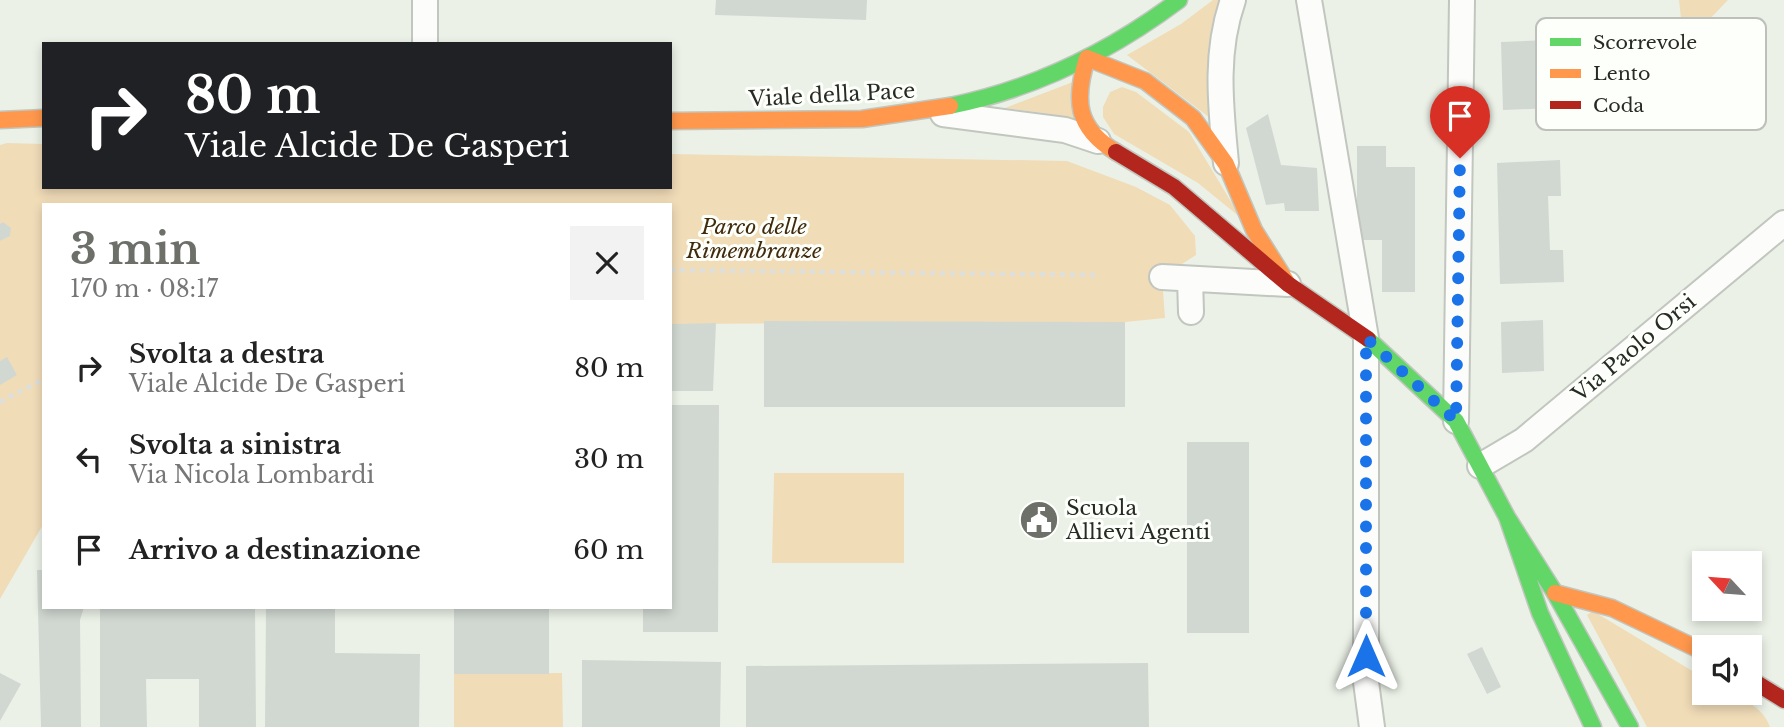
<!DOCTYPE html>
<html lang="it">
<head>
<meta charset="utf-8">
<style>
	body { margin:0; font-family:"Libre Baskerville",serif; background:#f2f2f2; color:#222; height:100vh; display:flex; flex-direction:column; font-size:26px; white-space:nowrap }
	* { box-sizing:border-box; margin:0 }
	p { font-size:23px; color:#767676 }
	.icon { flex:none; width:38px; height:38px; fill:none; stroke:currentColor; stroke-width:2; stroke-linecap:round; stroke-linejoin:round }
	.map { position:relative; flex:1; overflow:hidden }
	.panel { position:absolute; left:42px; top:203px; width:630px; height:406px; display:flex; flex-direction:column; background:#fff; border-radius:0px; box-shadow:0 4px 10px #0003 }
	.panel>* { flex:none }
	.banner { position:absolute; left:42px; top:42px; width:630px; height:147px; border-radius:0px; box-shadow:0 4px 10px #0003; background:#202124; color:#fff; overflow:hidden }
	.needle { width:46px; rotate:296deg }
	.tools { position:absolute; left:1692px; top:551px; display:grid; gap:14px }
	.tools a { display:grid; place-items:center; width:70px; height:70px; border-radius:0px; background:#fff; box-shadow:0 4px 10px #0003; font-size:35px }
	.pin { position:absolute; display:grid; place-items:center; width:60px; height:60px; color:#fff; margin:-72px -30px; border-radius:50% 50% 50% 0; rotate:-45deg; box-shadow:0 0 7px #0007 }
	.pin .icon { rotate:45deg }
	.me { position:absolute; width:77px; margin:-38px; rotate:0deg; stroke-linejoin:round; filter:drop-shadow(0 0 5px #0008) }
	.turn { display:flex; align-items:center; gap:24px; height:147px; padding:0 28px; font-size:32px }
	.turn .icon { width:91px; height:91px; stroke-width:2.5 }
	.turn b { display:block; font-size:49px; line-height:60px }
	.round { display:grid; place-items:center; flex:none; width:74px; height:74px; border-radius:0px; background:#f2f2f2 }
	.summary { display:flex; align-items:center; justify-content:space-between; height:119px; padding:0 28px }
	h1 { font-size:42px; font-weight:700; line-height:52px; color:#6c7069 }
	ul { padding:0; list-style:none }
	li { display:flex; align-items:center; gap:21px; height:91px; padding:0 28px }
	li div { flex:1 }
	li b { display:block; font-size:26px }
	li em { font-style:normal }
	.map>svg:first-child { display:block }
</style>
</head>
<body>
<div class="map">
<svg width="1784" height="727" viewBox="0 0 1784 727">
	<rect width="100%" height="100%" fill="#ebf1e7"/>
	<!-- green -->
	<path fill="#f1dcb8" d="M1213,0h8c-15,41 -13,78 -7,121l-87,-66 54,-31z
		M1679,0h49l-44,46z
		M1073,82l4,41 -34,-10 -38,-5z
		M1122,87l14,5 53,40 52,86 -43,-35 -84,-49 -11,-17v-10l7,-15z
		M7,143l37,1v43h626v-33l397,7 69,26 34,18 25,31 1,19 -34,22 3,41 -40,4 -455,2v-119h-626v318l-44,76v-454z
		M774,473h130v90h-132z
		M1593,611l111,67v15c26,0 57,8 66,34h-123l-60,-112z
		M562,673l1,54h-109v-53z"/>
	<!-- building -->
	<path fill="#d1d8d2" d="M716,0h151l-1,20 -151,-5z
		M1549,40l3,68 -49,2 -2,-68z
		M1268,114l13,51 36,3 2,43h-34l-1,-8 -18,2 -20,-77z
		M1357,146h29v21h29v125h-33v-52h-25z
		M1560,160l1,36h-13l2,54h13l1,32 -64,2 -3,-121z
		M3,222l8,6 -1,8 -10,5v-17z
		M1543,320l1,51 -42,2 -1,-51z
		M764,321l361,1v85h-361z
		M716,323l-3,68h-43v-67z
		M7,357l10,18 -17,10v-24z
		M670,405h49l-1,227h-75v-25h27z
		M1187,442h62v191h-62z
		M37,570h7v37h40l-4,13 1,107h-40z
		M100,607h155l1,120h-57v-48h-53l1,48h-47z
		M266,607h69v46l85,1 -1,73h-154z
		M454,607h95v67h-95z
		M1482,647l19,40 -14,7 -20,-40z
		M582,660l139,2 -1,65h-138z
		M1148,663l1,64h-403v-61z
		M0,673l21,11 -21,37z"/>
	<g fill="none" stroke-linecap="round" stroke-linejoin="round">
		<!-- street casing -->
		<g stroke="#c1c6be" stroke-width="28">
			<path id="street" d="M1309,0l57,338v344l6,45
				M425,44v-44
				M943,114l122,16 33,11
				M1226,163c-5,-55 -12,-109 7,-163
				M1162,277l126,7
				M1190,279l1,33
				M1456,421l6,-421
				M1480,466l44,-26 260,-217"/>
		</g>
		<!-- fast casing -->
		<g stroke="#c1c6be" stroke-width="19">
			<path id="fast" d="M950,106c84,-17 161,-55 229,-106
				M1368,339l88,82 51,96
				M1593,727l-53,-114 -33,-96 48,76 75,134"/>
		</g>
		<!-- slow casing -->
		<g stroke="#c1c6be" stroke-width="19">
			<path id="slow" d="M0,120l44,-2
				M670,121l192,-2 88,-13
				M1116,152c-40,-24 -42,-52 -29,-94l58,23 48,37 33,46 28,66 34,54
				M1555,593l57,15 92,44"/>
		</g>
		<!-- jam casing -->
		<g stroke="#c1c6be" stroke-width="19">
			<path id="jam" d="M1116,152l58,35 114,97 80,55
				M1750,679l34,21"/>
		</g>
		<!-- path -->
		<path stroke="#dddfdc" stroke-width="4.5" stroke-dasharray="5 5" stroke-linecap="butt" d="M670,270l428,5
			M0,402l44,-23"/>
		<!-- street -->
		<use href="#street" stroke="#fcfdfb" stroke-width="24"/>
		<!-- fast -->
		<use href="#fast" stroke="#63d668" stroke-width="16"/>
		<!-- slow -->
		<use href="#slow" stroke="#ff974d" stroke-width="16"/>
		<!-- jam -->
		<use href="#jam" stroke="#b3261e" stroke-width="16"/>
	</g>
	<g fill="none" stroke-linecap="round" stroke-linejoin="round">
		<!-- route -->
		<path stroke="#1a73e8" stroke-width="12" stroke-dasharray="0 21.6" d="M1366,656v-318l90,83 4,-263"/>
	</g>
	<!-- icons -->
	<defs>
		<g id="civic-disc" transform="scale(2.0125)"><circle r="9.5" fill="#6c7069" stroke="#fdfffb"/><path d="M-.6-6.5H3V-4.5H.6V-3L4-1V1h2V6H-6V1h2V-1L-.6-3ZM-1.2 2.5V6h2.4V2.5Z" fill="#fff"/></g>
	</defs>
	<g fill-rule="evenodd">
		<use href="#civic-disc" x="1039" y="520"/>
	</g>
	<g text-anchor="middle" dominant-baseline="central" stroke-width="6" stroke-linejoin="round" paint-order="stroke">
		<!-- street labels -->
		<g font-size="21" fill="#272b25" stroke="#fdfffb">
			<text transform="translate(832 95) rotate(-3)">Viale della Pace</text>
			<text transform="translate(1634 348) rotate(-40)">Via Paolo Orsi</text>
		</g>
		<!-- park labels -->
		<g font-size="21" font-style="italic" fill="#412b0d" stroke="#fdfffb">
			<text x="754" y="227">Parco delle<tspan x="754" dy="24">Rimembranze</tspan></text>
		</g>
		<!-- poi labels -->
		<g font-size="21" fill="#272b25" stroke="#fdfffb" text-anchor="start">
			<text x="1066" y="508">Scuola<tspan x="1066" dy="24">Allievi Agenti</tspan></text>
		</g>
	</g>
	<!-- legend -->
	<rect x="1536" y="18" width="230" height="112" rx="10" fill="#fdfffb" stroke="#bdbfbb" stroke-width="2"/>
	<rect x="1550" y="38" width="31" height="8" fill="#63d668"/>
	<rect x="1550" y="69" width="31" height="9" fill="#ff974d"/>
	<rect x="1550" y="101" width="31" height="8" fill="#b3261e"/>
	<g font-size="19" fill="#272b25">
		<text x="1593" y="49">Scorrevole</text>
		<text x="1593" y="80">Lento</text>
		<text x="1593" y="112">Coda</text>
	</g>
</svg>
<div class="tools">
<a><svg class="needle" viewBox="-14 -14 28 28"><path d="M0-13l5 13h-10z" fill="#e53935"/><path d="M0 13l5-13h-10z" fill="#767676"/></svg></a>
<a><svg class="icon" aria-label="sound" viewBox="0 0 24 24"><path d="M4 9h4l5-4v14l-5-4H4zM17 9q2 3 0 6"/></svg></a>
</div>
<div class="pin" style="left:1460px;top:158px;background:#d93025"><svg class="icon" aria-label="arrive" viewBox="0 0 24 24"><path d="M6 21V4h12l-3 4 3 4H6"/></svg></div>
<svg class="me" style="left:1366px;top:656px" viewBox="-20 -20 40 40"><path d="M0-17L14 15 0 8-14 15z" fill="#1a73e8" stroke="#fff" stroke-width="4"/></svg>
<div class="banner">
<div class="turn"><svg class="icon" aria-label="right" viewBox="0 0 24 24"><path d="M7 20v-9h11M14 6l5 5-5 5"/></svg><div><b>80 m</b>Viale Alcide De Gasperi</div></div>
</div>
<section class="panel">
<div class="summary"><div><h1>3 min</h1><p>170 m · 08:17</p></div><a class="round"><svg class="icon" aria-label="close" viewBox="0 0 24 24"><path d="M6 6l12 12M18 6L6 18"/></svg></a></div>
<ul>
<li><svg class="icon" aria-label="right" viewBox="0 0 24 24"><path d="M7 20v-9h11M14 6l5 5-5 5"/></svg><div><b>Svolta a destra</b><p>Viale Alcide De Gasperi</p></div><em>80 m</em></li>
<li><svg class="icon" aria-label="left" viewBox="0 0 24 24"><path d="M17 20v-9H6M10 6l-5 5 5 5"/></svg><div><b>Svolta a sinistra</b><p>Via Nicola Lombardi</p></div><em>30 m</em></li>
<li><svg class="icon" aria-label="arrive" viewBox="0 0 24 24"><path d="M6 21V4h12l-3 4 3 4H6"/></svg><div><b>Arrivo a destinazione</b></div><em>60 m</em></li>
</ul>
</section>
</div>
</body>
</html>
